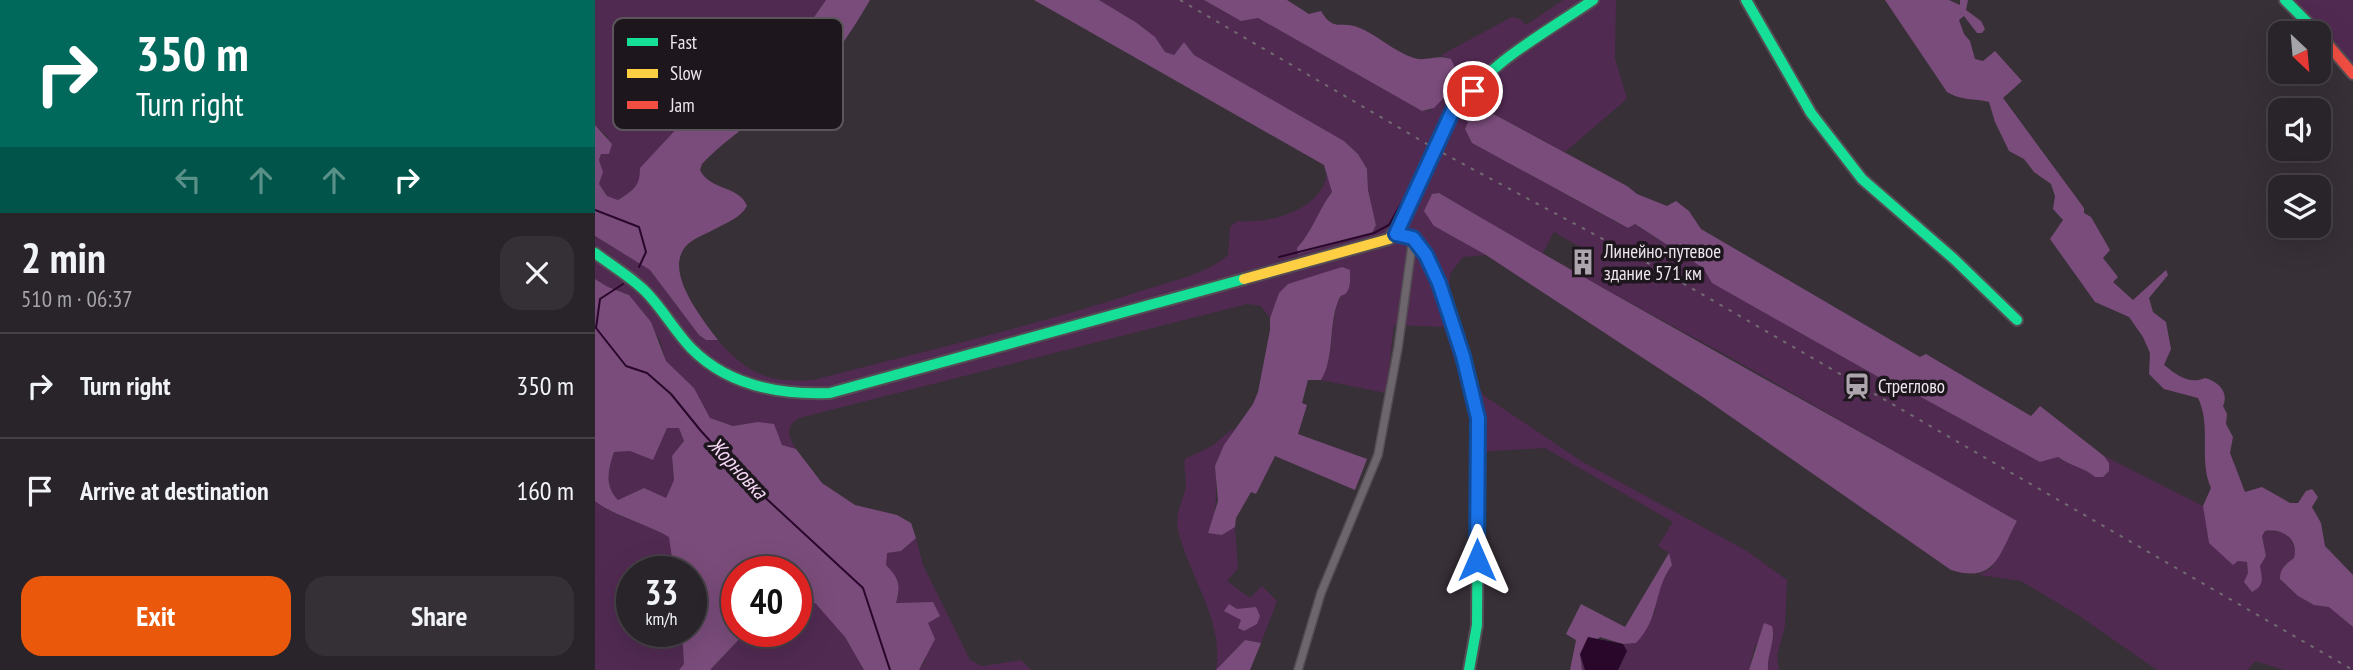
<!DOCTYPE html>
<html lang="en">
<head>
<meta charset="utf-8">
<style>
	body { margin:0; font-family:"PT Sans Narrow",sans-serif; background:#353035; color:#f1f3f6; height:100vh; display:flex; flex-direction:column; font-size:26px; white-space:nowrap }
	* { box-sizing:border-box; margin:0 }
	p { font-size:23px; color:#a5a4a8 }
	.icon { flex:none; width:38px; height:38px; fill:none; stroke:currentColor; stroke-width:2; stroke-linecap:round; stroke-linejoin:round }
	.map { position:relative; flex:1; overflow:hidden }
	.sheet { display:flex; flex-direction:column; background:#292429; width:595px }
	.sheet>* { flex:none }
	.hud { background:#00695c; color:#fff; overflow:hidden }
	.needle { width:46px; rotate:154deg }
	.buttons { position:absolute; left:1673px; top:21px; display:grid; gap:14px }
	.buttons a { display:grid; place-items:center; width:63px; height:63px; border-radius:14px; background:#292429; box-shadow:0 7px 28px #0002,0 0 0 2px #454146; font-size:35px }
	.speed { position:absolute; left:21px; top:556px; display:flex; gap:14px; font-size:35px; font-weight:700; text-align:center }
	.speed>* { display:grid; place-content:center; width:91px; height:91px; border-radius:50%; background:#292429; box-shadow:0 7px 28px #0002,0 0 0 2px #454146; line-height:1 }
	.speed small { font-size:18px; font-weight:400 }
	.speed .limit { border:10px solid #d22; background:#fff; color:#111 }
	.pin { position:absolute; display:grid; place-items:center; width:60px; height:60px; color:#fff; margin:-30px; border:4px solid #fff; border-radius:50%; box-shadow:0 2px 7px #0007 }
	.me { position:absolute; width:77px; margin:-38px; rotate:0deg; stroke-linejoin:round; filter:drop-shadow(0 0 5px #0008) }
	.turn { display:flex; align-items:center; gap:24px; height:147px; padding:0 21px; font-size:32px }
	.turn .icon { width:91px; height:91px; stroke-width:2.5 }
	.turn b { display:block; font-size:49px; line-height:60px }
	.lanes { display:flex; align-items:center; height:66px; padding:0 21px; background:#0003; justify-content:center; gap:35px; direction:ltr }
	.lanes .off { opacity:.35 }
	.round { display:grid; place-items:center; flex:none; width:74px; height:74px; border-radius:21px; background:#353035 }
	.overview { display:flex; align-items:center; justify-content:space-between; height:119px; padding:0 21px }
	h1 { font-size:42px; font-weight:700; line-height:52px }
	.button { display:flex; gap:14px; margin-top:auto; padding:14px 21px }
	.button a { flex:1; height:80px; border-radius:21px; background:#ea580c; color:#fff; font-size:28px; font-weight:700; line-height:80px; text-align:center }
	.button a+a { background:#353035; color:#f1f3f6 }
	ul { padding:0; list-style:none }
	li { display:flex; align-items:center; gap:21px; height:105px; padding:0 21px; border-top:2px solid #454146 }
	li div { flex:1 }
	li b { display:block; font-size:26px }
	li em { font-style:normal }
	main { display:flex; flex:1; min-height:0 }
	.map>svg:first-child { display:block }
</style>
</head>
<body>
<main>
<section class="sheet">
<div class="hud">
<div class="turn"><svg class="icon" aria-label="right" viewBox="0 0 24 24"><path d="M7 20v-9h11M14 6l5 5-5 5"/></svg><div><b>350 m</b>Turn right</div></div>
<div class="lanes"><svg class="icon off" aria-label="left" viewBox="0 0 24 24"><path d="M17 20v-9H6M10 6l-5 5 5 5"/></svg><svg class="icon off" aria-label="ahead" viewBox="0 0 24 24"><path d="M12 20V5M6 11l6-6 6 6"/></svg><svg class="icon off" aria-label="ahead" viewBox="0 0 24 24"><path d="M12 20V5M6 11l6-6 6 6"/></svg><svg class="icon" aria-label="right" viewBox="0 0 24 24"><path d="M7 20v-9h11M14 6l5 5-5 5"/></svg></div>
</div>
<div class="overview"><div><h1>2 min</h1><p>510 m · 06:37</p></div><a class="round"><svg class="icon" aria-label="close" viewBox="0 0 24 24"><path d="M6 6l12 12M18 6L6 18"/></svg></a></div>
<ul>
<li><svg class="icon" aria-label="right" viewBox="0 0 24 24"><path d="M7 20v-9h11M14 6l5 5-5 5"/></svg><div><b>Turn right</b></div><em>350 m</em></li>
<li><svg class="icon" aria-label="arrive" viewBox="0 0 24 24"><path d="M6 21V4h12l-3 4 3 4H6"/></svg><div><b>Arrive at destination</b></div><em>160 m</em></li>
</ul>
<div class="button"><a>Exit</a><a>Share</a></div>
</section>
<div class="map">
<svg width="1758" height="670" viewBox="0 0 1758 670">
	<rect width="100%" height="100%" fill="#373037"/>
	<!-- green -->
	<path fill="#512a52" d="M0,0h231l-32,46 -86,48 -73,96 -17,10 -11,-4 -8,-12 4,-12 -4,-12 9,-23 -13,-12z
		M504,0h105l37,21 17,-3 164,93h8l27,-28 2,-5 -5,-3 -3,-16 -10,-4 71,-38 8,2 6,6 37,-25h53l-1,58 12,41 -62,53 -79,-42 -14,3 -7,16 7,14 155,85 7,-4 69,44 10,15 169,96 13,4 145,79 17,-5c13,9 27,10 38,20l14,-14 -5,-7 99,50 6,37 29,18 9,1 1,11 12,-7 6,-10 -4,-20 3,-5 19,1c8,8 13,15 10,26l-9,7 -5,14 18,17 16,9 15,1 24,21v43h-68l-30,-9 -7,9h-91l-79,-55 -57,-34 -42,-6 12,-7 26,-47 -291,-166 -143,-78 11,-22 -40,-23 -12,22 -103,-61 -5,33 52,29 -23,2 -13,17 -1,12 28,99 6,10 98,66 166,90 40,29 -2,45 -8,31 2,14h-11l1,-20 5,-15 -19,10 -6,25h-167l-2,-16 43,-10 32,-31 2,-21 15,-28 -3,-11 -11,-7 15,-24 -128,-74 -73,4 -5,-52 -23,-73 -50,-2 -8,68 -65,-13c14,-22 8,-55 18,-80 3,-7 9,-10 11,-18l-71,11 -9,25 -9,-12 -14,-2 -448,114c-14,8 -11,19 -3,31l-14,-4 -5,-9 -19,-14 -25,4 -23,-8 -16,-30 -28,-27 -6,-21 -31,-45 -21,-8 -13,-8v-43l55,34 49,65 7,5h12c30,34 49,43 95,40 110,-29 223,-54 331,-90 27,-9 61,-15 84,-35l2,-28 7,-6c32,3 85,-10 90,-48l5,19c-14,18 -19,39 -34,56v5l74,-20 4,-8 -8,-35 -1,-21 -9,-15 -14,-13 -150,-86 -10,-13 -10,13 -9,-3 -10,-15 -18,-14z
		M1690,0h68v74z
		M72,427l13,1 4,13 -12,15 2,24 -9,19 -21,-11 -26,12c-14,-15 -10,-29 -4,-48l16,-1 23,9z
		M640,427c-11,18 -20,42 -19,63 0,16 -1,27 -8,42l14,3 13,-8 3,41 -11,13 23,17 12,-12 15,15 -16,42 -16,-3 -29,30c9,-49 -28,-95 -38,-141 -4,-18 8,-31 8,-48 0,-8 -3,-14 -1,-22l27,-13z
		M0,501c19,16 52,23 75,36l4,35h-42v60h50l2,32 -5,6h-84z
		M321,538l7,27 47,95 12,6 39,-6 10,10h-112l7,-10 1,-37 12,-7 -6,-14 -37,1 3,-12 -13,-26v-12l15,-2z
		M210,598l11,6 29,33 19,33h-154l36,-38h50v-32z"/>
	<!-- forest -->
	<path fill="#7a4c7b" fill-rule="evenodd" d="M231,0h44c-16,27 -37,62 -62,82 -35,28 -75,49 -106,82l-2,6c9,20 40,16 47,36 -7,12 -19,16 -30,22 -9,5 -21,9 -29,16 -27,25 14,74 30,96h-12l-7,-5 -49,-65 -55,-34v-111l17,19 -3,10h-8l-2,6 4,12 -4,12 8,12 11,4c16,-10 22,-14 22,-32l69,-74 85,-48z
		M439,0h65l38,23 18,14 10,15 9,3 10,-13 10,13 150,86 14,13 9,15 1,21 8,35 -4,8 -74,21 -1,-6c16,-17 21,-38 35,-56l-8,-27z
		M609,0h83l22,14 12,-3c12,21 20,10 36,16 20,7 37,25 57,31 12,4 23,-4 37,1l5,11 -1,5 4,2 -1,6 -24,25 -12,3 -164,-93 -17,3z
		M1290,0h64l11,5v-5h8l-2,10 15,11 4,8 -3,4h-5l-13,-17 -5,4 5,14 6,7 5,18 8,2 12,-10 27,30 -19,17 81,110v5l7,4 19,33 -7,8 15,19 -5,5 20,18 33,-30 2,5 -19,23 4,14 13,10 5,27 -7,16c13,10 25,20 41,13 14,4 24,14 18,28l4,8 -1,10 7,13 -3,16 15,39 17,-5 28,16h8l8,-12 6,-2 6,8 -6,10 9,16 4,23 28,29v52l-24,-20 -15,-2 -16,-9 -18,-17c0,-11 6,-15 14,-21 5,-19 -11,-30 -29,-27l-3,5 4,20 -6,10c2,11 5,20 -8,26l-8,-10 4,-9 -1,-11 -9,-1 -5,4 -24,-22 -6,-37 8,-18c-13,-29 1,-61 -13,-90l-34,-9 -15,-15 1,-21 -7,-16 -14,-20 -34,-15 -45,-63 13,-19 -10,-11 2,-13 -4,-12 -17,-12 -10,-13 -15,-8 -14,-29 -6,-20c-16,-4 -27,-1 -42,-10z
		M891,110l141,76 10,8 30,12 9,-5 13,10 12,18 219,128 6,-3 105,62 9,-10 64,50 5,7v8l-6,6h-8c-11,-10 -25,-11 -37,-20l-18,5 -145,-79 -13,-4 -170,-96 -9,-15 -68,-44 -7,4 -156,-85 -7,-14 7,-17z
		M844,193c191,113 386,218 578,328 -18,33 -21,63 -66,49l-247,-172 -218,-143 -52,-29 -10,-15 8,-17z
		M747,267l8,3c0,7 1,16 -3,22 -4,5 -5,1 -8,7 -11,25 -4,59 -18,81h-13l-6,23 5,2 -9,29 69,25 -12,31 -80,-34 -19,38 -5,-2 -15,26 -1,9 -13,8 -14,-2 10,-32 -3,-35 9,-21 29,-41 5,-12 12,-62v-12l9,-25 9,-9z
		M0,279l13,8 21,8 22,27 15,39 28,27 16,30 23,8 25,-4 16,2 8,21 14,4 26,34 33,22 42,10 14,8 5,15 -15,13 -14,2 -1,12c13,13 15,20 10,38l37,-1 7,14 -12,7 7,16 -16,31h-55l-19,-33 -29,-33 -11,-6 -9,2v-28h-59v60h9l-36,38h-31l5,-6 -2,-32h9v-60h-17l-5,-35c-22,-13 -55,-21 -74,-36zM72,428h12l5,13 -12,15 2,24 -8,18 -22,-10 -26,12c-14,-15 -10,-30 -4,-48l16,-1 23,9z
		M1074,553l3,12c-20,28 -11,52 -36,78l-13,1 -23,-7 -20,17 2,16h-12l6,-30 -10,-6 15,-30 44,23z
		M634,604l8,5 19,-2 4,9 -3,8 -13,7 -6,-3 3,-8 -17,-9z
		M1169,623l8,3c4,14 -5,28 -4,44h-19z
		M650,640l16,3 -11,27h-34z"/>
	<!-- water -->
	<path fill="#29072a" d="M993,637l35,7 4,7 -9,19h-33l-5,-16z"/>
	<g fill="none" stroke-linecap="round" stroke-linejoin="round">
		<!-- stream -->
		<path stroke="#29072a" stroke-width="2" d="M0,210l44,17 7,25 -7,15
			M684,257l95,-24 15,-8 31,-55
			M28,284l-23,15 -4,29 30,38 21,7 24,21 30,37 43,47 119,110 27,82"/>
		<!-- street casing -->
		<g stroke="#544e54" stroke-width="10">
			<path id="street" d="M703,670l23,-77 57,-138 20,-107 15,-110"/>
		</g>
		<!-- fast casing -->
		<g stroke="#544e54" stroke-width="14">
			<path id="fast" d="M1151,0l65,113 51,66 92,80 63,61
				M1690,0l33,33
				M833,164c7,-18 14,-37 26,-53 34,-48 91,-78 139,-111
				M0,253c16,12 33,22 48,36 18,17 30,40 48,59 37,38 88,47 139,45l414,-114
				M874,670l8,-45 1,-156"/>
		</g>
		<!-- slow casing -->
		<g stroke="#544e54" stroke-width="14">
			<path id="slow" d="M649,279l145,-40 18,-24 21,-51"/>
		</g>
		<!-- jam casing -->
		<g stroke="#544e54" stroke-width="14">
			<path id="jam" d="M1724,34l34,40
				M801,234c5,1 12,2 16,4 24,13 64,153 66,182 1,16 0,33 0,49"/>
		</g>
		<!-- street -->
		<use href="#street" stroke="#6d676d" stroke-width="7"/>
		<!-- fast -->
		<use href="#fast" stroke="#16e098" stroke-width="10"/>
		<!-- slow -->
		<use href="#slow" stroke="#ffcf43" stroke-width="10"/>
		<!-- jam -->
		<use href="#jam" stroke="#f24e42" stroke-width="10"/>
		<!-- rail -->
		<path stroke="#716c71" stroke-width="2" stroke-dasharray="3.5 7" stroke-linecap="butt" d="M585,0l259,151 216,116 698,403"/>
	</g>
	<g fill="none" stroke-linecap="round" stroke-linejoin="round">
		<!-- route casing -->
		<g stroke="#114b97" stroke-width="18">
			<path id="route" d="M878,91l-20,19 -57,124 17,4 13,17 13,28 24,73 15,62 -1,142"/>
		</g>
		<!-- route -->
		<use href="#route" stroke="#1a73e8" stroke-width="12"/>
	</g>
	<!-- icons -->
	<defs>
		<g id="building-bare" transform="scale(2.1)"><path d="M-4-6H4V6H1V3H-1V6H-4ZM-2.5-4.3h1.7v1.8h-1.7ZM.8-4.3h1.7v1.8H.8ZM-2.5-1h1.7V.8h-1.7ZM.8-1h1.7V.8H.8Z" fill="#aea6ae" stroke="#1d171d" stroke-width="2.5" paint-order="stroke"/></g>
		<g id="station-bare" transform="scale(2.1)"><path d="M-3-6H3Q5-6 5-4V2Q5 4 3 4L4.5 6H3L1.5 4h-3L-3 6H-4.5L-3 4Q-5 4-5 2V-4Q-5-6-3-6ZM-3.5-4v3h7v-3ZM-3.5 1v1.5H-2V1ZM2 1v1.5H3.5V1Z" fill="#aea6ae" stroke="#1d171d" stroke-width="2.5" paint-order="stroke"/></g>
	</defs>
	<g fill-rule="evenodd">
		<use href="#building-bare" x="988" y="262"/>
		<use href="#station-bare" x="1262" y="386"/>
	</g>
	<g text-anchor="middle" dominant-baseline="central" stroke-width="7" stroke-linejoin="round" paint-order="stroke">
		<!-- poi labels -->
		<g font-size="19" fill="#eee6ee" stroke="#1d171d" text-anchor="start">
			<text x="1009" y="251">Линейно-путевое<tspan x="1009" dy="22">здание 571 км</tspan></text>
			<text x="1283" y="386">Стреглово</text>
		</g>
		<!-- water labels -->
		<g font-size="21" font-style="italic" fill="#f7d8f7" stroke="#1d171d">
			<text transform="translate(143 468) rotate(47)">Жорновка</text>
		</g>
	</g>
	<!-- legend -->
	<rect x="18" y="18" width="230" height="112" rx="10" fill="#1d171d" stroke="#5c555c" stroke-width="2"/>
	<rect x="32" y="38" width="31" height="8" fill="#16e098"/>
	<rect x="32" y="69" width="31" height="9" fill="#ffcf43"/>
	<rect x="32" y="101" width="31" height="8" fill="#f24e42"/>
	<g font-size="19" fill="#eee6ee">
		<text x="75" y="49">Fast</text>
		<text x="75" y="80">Slow</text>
		<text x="75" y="112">Jam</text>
	</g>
</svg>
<div class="buttons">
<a><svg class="needle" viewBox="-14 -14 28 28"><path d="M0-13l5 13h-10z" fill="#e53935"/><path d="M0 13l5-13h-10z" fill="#a5a4a8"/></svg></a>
<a><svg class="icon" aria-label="sound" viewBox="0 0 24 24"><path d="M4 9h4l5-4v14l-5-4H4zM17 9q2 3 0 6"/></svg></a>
<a><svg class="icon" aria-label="layers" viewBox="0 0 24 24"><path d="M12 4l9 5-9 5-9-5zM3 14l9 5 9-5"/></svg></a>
</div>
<div class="speed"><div>33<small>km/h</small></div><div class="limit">40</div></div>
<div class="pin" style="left:878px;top:91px;background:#d93025"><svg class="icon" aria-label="arrive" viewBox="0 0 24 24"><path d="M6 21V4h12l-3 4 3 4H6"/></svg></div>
<svg class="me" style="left:882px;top:560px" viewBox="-20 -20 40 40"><path d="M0-17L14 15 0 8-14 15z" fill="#1a73e8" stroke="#fff" stroke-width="4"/></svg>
</div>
</main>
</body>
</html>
